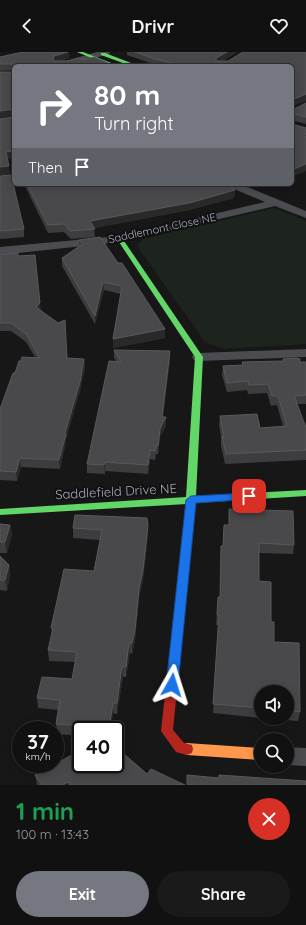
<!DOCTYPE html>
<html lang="en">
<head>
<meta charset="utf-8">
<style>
	body { margin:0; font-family:Quicksand,sans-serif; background:#1a1a1a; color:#f1f3f6; height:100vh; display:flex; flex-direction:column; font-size:15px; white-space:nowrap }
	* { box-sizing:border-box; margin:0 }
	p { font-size:13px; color:#9c9d9f }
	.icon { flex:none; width:22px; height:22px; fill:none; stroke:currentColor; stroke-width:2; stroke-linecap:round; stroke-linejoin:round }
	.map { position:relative; height:733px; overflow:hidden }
	.details { display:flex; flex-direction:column; background:#111; flex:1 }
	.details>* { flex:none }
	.banner { position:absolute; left:12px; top:12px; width:282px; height:122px; border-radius:6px; box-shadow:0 2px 10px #0003,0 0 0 1px #303131; background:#757880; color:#fff; overflow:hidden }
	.controls { position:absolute; left:254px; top:633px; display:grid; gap:8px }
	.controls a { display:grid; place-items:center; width:40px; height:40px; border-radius:50%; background:#111; box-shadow:0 2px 10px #0003,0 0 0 1px #303131; font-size:20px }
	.speed { position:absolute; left:12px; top:669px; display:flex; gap:8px; font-size:20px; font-weight:700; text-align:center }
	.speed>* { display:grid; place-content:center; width:52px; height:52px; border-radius:50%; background:#111; box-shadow:0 2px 10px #0003,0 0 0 1px #303131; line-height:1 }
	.speed small { font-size:10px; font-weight:400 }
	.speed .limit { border:2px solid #111; border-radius:6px; background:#fff; color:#111 }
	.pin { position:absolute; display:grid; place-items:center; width:34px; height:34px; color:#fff; margin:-17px; border-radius:8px; box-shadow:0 2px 6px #0006 }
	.me { position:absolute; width:44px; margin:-22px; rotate:6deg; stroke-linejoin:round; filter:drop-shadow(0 0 3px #0008) }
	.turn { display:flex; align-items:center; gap:14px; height:84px; padding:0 16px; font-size:18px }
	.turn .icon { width:52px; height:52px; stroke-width:2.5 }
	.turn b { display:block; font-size:28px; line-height:34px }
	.then { display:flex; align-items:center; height:38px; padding:0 16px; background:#0003; gap:8px; font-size:15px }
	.round { display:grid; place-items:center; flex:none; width:42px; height:42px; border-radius:21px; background:#1a1a1a }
	.summary { display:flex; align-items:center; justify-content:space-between; height:68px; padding:0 16px }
	h1 { font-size:24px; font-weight:700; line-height:30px; color:#1e9e55 }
	.primary-button { display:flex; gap:8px; margin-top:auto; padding:8px 16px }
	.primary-button a { flex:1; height:46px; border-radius:24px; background:#757880; color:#fff; font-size:16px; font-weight:700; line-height:46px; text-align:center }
	.primary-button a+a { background:#1a1a1a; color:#f1f3f6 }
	header { display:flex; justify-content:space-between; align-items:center; height:52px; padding:0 16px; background:#111; font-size:18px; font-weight:700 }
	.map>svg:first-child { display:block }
</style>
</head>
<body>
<header><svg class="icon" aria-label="back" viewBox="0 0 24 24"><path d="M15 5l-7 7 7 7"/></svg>Drivr<svg class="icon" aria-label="heart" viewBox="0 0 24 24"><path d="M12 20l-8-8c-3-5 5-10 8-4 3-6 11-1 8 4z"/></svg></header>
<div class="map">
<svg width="306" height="733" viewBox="0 0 306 733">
	<rect width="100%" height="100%" fill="#171717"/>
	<!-- green -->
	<path fill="#1d241e" d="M274,156l32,13v123l-82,5 -19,-7 -68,-96 6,-7z"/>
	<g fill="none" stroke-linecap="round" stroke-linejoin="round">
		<!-- street -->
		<path fill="#4b4c50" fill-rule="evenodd" d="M97,0h13l-1,2 -42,12h-13l1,-2z
			M14,123v6l-14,1v-6z
			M226,132h14l66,27v7l-31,-12 -155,36 -120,13v-8l120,-11 145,-34 -38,-16z
			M306,297v8l-107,4 -5,-1 -2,-3 2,-3 5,-1z
			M287,695l19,1v18l-19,-1z"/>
		<!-- fast -->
		<path fill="#63d668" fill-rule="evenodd" d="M77,0h6l36,14h-8z
			M101,1h4l34,13h-8l-30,-11z
			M120,185l2,1 81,119 -7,139 110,-6v6l-111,7 -4,2 -4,-1 -187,11v-6l186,-12 9,-140 -78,-118z"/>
		<!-- slow -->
		<path fill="#ff974d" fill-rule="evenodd" d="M187,691l74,5v12l-74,-5 -5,-2 -1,-4 1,-4z"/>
		<!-- jam -->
		<path fill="#b3261e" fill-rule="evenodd" d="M191,447l4,1 1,2 -23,228 11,13 8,2 1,4 -1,4 -5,2 -11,-3 -15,-21 25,-229 1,-2z"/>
	</g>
	<!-- wall -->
	<path fill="#3d3d3f" d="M68,0l1,6 -9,3 23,-1 32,6h-101v4l-14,1v-14z
		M127,0h110l-14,9h5l78,-9v49l-14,5v4l14,-7v21l-14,-4v-54h-133l-32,-11z
		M14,65v46l-3,-5 -4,1 3,15 -10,1v-56z
		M0,124l24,53v8l-24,2z
		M24,132h202l9,6 -1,8 -45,12 -95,18 1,9 -24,2 -7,-7 -16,1z
		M268,132h10l-5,2z
		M79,188l86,89v9l-52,10v-9l8,-45 -17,-4 -9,34 -33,-58v-8l17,-12z
		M0,203l18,1 23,55 26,47 17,1 1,9 -5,23 -14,48v3l-6,27 -39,-2 -4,14 -17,-1v-71l21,-48 14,-4 -9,-15 -15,-11h-11z
		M114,298l56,1v8l-7,58 3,9 -6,11 -2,17h-2l-1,6 -5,-1 -2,15 -43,-3v3l-18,-1v-9l29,-103 -2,-3z
		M283,307l17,3h6v42h-9l8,21h1v35l-81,4 -4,-18v-9l-2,-12 1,-9 40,12 23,-2 -6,-21 -6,1 -4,-13 -19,1 -1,-4 -20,2 -5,-17 1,-9 19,-1v-3l41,-1z
		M75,463l73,20 -5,45 -4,18 -4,42 -3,14 -2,-1 -4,24h-3l-6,37 -4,-1 -2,12 2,5h-32v6l-24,-2 -1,-10 2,-14 -20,-2 -1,-10 35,-19 3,-17 -26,-1 -1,-11 4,-18 -1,-4 43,-57 6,-31 -27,-2v-10z
		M0,472l10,1 2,10 -5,18h-7z
		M224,473l70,20 -1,9 -34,-1v28l12,41 3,20 26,70 -2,9 -36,-3h25v-26h-26v26l-48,-5 5,-88h-2l2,-28h2l1,-41v-10h2z
		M0,504l9,9 1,11 -3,15 -7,-1z
		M124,702l23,20 38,11h-148l-2,-10 37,-20z"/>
	<!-- shaded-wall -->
	<path fill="#29292a" d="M68,0l1,6 -14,5 -2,-2 1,-5z
		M227,0h10l-21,13v-7z
		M306,42v7l-14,5v-6z
		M14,57v7l-14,2v-7z
		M11,99v7l-5,2v-8z
		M306,112v7l-14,6v-7z
		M9,114l1,8 -10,1v-8z
		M273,132h5l-5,2z
		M235,138l-1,8 -45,12 -99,19v-8z
		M103,230l1,8 -9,34v-8z
		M40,251l1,8 -5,-4z
		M165,277v9l-52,10v-9z
		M170,299v8l-8,66 4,-8v9l-6,11 -2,17v-8l4,-29z
		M84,307l1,9 -5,23 -14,48v3l-6,27 -1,-9 6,-27z
		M150,398v9l-2,15v-9z
		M20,406l1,9 -4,14 -1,-9z
		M105,410v12l-1,-9z
		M10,473l2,10 -5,18 -2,-11z
		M148,473v10l-5,45 -4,18 -4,42 -3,14v-11z
		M9,513l1,11 -3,15 -2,-11z
		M129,591l1,10 -4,24v-10z
		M122,614l1,11 -6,37v-11z
		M113,651v10l-2,17 -1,-8z
		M68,730v3h-5z"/>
	<!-- building -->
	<path fill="#49494c" stroke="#58595d" d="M23,0h45l-14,4 -1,5h14l12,-3 4,2 11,-3 21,9h-100l-1,-2h-14v-7z
		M135,0h92l-11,6v3h12l15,-9h63v42l-14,6v-34h-109l-28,-7z
		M0,20h14v37l-14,2z
		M292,50v8l14,-7v14l-14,-4z
		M14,65v40l-3,-6 -5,1 3,14 -9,1v-48z
		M292,72l14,4v6l-3,2h3v28l-14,6z
		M11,123l13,54 -24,2v-55z
		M27,132h199l9,6 -46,13 -99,18 5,8 -25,2 -6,-7 -16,1z
		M100,185l18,26h4l43,66 -52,10 9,-53 -19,-4 -8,34 -33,-58 21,-14 -4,-4z
		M18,201v3l17,-1 5,48 -4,4 22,16 7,-3 2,38 17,1 -4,23 -15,51 1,1 -7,26 -39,-2 -4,14 -16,-1v-62l13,-36h2l4,-12h2l1,-4 18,1 -14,-24 -15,-11h-11v-68z
		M114,298l56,1 -8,66h4l-6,12 -2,17h-2l-1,5 -5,-1 -2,15 -43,-3 -1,3 -17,-1 22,-103 12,1z
		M296,306l4,1v3h6v33l-12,1 11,29h1v25l-80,4 -4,-18 2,1 -4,-21 37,-2 3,14 27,-2 -9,-30h-6l-4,-12 -19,1 -1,-4 -21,2 -4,-17 20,-1 -1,-3 41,-1v-2z
		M229,457l64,2 1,34 -35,-2v38l12,1v40h3v20l25,1 1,69 -13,-2v-18h-26v16l-48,-4 6,-89h-2l1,-18h2l1,-51h2l1,-21h5z
		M75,463l72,3 1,7 -5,45 -4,18 -4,42 -3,13h-3l-3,24 -4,-1 -5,37h-4l-3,19 3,8h-28l2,-4 -31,-2 4,-24 -23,-2 5,-21 30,2 5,-27 -29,-2 5,-22h-2l13,-59 30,2 8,-41 -29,-2z
		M0,472l10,1 -5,17h-5z
		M0,504l9,9 -4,15h-5z
		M115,682l9,20 23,20 4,-5 34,16h-5v-1l-1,1h-108l-3,-3 -5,3h-21l-7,-10 37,-20 9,-18v27h34z
		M187,723l32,3v-3l87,6v4h-119z"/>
	<!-- route -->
	<path fill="#1a73e8" stroke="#114b97" d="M249,441l3,1 2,2 -2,3 -56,4 -18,182 -2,4 -4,1 -5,-1 -1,-4 20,-185 5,-4z"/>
	<g text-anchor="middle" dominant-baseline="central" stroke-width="4" stroke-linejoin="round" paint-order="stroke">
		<!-- far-street labels -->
		<g font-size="11" fill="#a8adb8" stroke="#111113">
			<text transform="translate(162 176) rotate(-12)">Saddlemont Close NE</text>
		</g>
		<!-- street labels -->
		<g font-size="13" fill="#a8adb8" stroke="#111113">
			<text transform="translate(116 439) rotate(-3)">Saddlefield Drive NE</text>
		</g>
	</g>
</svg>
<div class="controls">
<a><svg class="icon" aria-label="sound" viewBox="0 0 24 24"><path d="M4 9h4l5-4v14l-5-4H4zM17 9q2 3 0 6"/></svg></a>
<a><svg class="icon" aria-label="search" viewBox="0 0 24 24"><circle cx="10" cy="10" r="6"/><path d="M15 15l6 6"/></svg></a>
</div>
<div class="speed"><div>37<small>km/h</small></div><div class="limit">40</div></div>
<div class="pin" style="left:249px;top:444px;background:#d93025"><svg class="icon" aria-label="arrive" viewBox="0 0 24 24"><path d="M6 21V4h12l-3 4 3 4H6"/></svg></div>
<svg class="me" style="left:172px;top:633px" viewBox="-20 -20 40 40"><path d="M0-17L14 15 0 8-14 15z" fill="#1a73e8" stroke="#fff" stroke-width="4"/></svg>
<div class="banner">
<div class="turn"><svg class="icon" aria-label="right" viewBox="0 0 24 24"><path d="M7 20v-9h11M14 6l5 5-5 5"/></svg><div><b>80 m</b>Turn right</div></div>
<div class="then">Then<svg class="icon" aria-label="arrive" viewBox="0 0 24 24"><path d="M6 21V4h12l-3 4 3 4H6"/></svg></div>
</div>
</div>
<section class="details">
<div class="summary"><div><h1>1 min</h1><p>100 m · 13:43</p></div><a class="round" style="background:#d93025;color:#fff"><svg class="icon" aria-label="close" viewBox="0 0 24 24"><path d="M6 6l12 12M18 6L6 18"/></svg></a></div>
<div class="primary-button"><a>Exit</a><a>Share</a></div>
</section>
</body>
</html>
